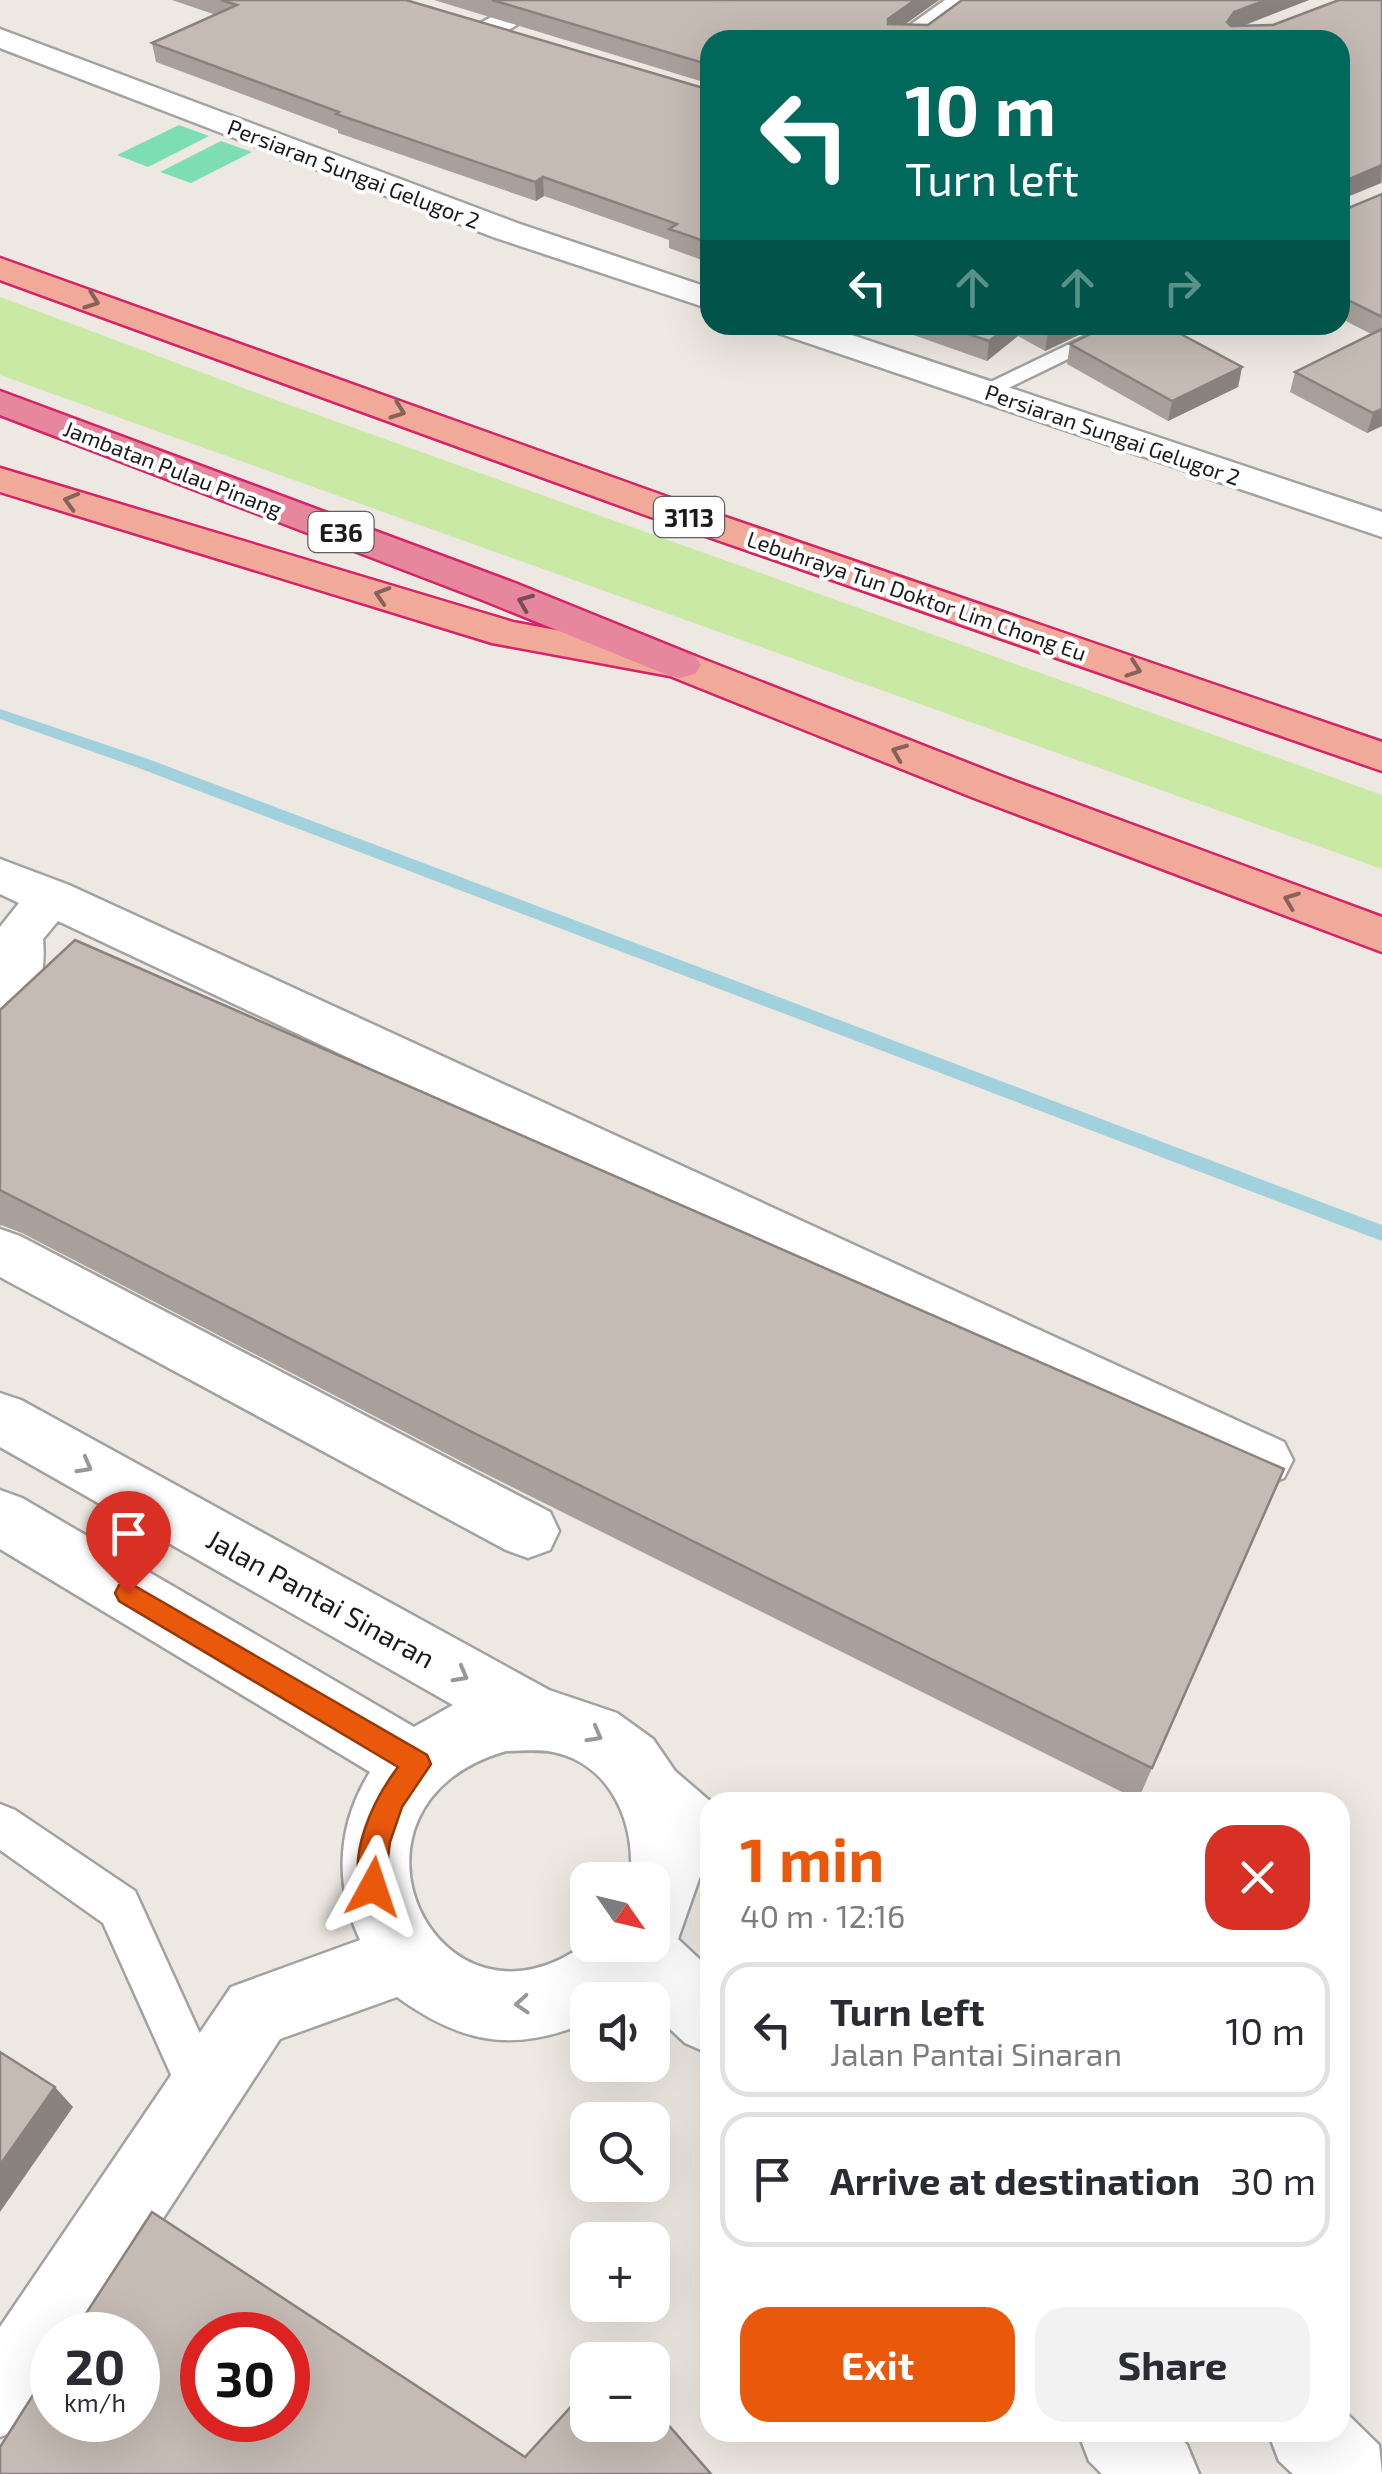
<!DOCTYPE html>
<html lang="en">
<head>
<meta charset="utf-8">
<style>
	body { margin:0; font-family:"Exo 2",sans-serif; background:#f2f2f3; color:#2b2b33; height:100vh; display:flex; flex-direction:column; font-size:38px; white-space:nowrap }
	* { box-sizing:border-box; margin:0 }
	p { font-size:32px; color:#7c7c81 }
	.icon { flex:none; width:55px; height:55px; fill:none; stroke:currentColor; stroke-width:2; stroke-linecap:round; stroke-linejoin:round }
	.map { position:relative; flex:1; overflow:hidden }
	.sheet { position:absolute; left:700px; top:1792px; width:650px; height:650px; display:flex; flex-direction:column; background:#fff; border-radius:30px; box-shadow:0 10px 40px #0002 }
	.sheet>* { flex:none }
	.guide { position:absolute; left:700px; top:30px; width:650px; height:305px; border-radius:30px; box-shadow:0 10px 40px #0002; background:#00695c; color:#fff; overflow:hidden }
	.needle { width:65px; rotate:124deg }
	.controls { position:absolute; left:570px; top:1862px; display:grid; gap:20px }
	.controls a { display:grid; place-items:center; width:100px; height:100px; border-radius:20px; background:#fff; box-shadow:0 10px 40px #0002; font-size:50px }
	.speed { position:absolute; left:30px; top:2312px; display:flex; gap:20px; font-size:50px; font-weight:700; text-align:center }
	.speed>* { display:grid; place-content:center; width:130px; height:130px; border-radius:50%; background:#fff; box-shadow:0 10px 40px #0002; line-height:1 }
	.speed small { font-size:25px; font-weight:400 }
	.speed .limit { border:15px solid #d22; background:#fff; color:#111 }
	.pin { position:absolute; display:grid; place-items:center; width:85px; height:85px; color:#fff; margin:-102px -42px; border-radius:50% 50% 50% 0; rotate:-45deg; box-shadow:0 0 10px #0007 }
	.pin .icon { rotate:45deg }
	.me { position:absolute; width:110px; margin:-55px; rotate:5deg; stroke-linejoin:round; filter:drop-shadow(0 0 8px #0008) }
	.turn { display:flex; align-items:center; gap:35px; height:210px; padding:0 40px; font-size:45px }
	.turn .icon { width:130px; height:130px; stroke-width:2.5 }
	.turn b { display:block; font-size:70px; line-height:85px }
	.lanes { display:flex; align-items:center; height:95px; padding:0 40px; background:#0003; justify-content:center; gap:50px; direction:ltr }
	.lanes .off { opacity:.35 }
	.round { display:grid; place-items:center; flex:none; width:105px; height:105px; border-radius:30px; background:#f2f2f3 }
	.overview { display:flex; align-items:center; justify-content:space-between; height:170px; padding:0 40px }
	h1 { font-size:60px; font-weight:700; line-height:75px; color:#ea580c }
	.button { display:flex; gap:20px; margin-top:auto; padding:20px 40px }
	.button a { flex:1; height:115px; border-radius:30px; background:#ea580c; color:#fff; font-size:40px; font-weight:700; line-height:115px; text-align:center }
	.button a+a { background:#f2f2f3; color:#2b2b33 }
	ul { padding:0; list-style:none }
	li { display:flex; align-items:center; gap:30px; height:135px; margin:0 20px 15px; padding:0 20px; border:5px solid #e1e1e2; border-radius:30px }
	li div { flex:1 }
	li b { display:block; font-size:38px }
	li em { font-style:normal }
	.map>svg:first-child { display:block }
</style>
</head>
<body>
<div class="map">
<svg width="1382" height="2474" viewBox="0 0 1382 2474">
	<rect width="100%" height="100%" fill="#ede8e1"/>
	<!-- grass -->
	<path fill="#c9e9a5" d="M0,297l273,102 1109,396v74l-1382,-494z"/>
	<!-- pitch -->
	<path fill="#7ddeb4" d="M179,125l30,11 -61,31 -31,-12z
		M221,141l31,11 -61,31 -31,-11z"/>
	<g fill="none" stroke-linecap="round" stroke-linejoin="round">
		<!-- stream -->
		<path fill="#a0d1dc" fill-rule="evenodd" d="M0,709l148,50 1234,466v16l-1246,-474 -136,-48z"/>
		<!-- service casing -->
		<g stroke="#a2a2a2" stroke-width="5">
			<path id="service" d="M1109,325h29l-146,71h-16l-4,-5z
				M0,1804l15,6 120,81 91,200 -6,17 -17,6 -17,-6 -83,-185 -103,-73z"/>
		</g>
		<!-- minor casing -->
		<g stroke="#a2a2a2" stroke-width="5">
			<path id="minor" d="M522,0h35l-60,37h-20l-4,-6 4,-6z
				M945,0h33l-54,40h-35z
				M0,29l517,194 193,65v21l-217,-72 -493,-189z
				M769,325h53l560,187v25l-607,-205z
				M0,859l69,26 1215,557 9,18 -9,18 -21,8 -21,-8 -1184,-557 -15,18c3,38 -3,57 -43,69v-81l19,-24 -19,-9z
				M0,1229l20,7 530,276 9,19 -9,19 -22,8 -22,-8 -506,-273z
				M0,1393l21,7 528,290 68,23 36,26 22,32 36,31 -1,78 -10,-4 -22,63 32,30v85l-25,-11 -33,-31v-12h-12l-6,-6 -7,6h-39v22c-74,31 -126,22 -191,-25l-117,42 -193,296h-35c0,53 3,79 -52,102v-110l231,-340 129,-47c-26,-56 -23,-115 10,-168l-370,-223v-59l22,8 392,229 39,-22 -453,-258zM506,1751c15,0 32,-2 47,1 59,12 84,74 77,128h22v65h-64v-3c-150,114 -271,-136 -82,-191z
				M1340,2407l39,38 3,29h-89l-14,-13 -11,-29h72z
				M1078,2432h97l12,13 12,29h-97l-13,-13z"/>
		</g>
		<!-- trunk casing -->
		<g stroke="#d62268" stroke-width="5">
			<path id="trunk" d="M0,258l676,242 706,242v29l-734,-255 -648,-236z
				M0,468l513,154 182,34 311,122 376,139v35l-408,-154 -304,-122 -178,-33 -492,-151z"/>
		</g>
		<!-- motorway casing -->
		<g stroke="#d62268" stroke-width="5">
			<path id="motorway" d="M0,391l515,192 180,73 6,9 -6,9 -15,4 -15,-4 -180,-73 -485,-186z"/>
		</g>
		<!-- service -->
		<use href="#service" fill="#fff" fill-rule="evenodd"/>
		<!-- minor -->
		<use href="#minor" fill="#fff" fill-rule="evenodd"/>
		<!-- trunk -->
		<use href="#trunk" fill="#f1aa9a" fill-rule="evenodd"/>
		<!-- motorway -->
		<use href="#motorway" fill="#e6879d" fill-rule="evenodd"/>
	</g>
	<!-- wall -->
	<path fill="#a9a09b" d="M172,0h234l304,90v173l-41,-15v-8l-125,-44 -8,5 -198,-68v-3l-182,-68 -4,-19 64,-28z
		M434,0h505l-35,25h24l34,-25h347l-66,26 30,-1 109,-25v183h-1l-40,16v7l5,3 36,-15v232l-15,7 -77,-41 5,-20 76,-38 -31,-16v-278h-630v44z
		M885,325h215l-55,26 -27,-15 -31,25z
		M1070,344l172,23 -4,20 -70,34 -101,-57z
		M0,1010l1284,459 -146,331 -662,-331 -454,-236 -21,-8 -1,1z"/>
	<!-- shaded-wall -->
	<path fill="#8a827e" d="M915,0h24l-52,37 1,-18z
		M1266,0h43l-78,30 -4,-8 7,-10z
		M1382,165l-1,18 -41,17 2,-18z
		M543,177l1,19 -8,5 -1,-19z
		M1010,325h10l-2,11 -31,25 2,-20z
		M1062,325h38l-55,26 3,-19z
		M1242,367l-4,20 -70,34 4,-20z
		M1382,409v17l-15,7 6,-20z
		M55,2087l18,20 -73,105v-47z"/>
	<!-- building -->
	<path fill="#c5bab4" stroke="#8a827e" stroke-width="2.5" fill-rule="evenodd" d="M221,0h185l304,90v153l-41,-14 8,-5 -134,-47 -8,5 -199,-68 3,-2 -187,-69 85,-38z
		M492,0h423l-27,19v5l40,1 34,-25h304l-32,12 -7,10 4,4 42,-1 66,-25h43v165l-40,17 -1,24 5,3 36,-15v123l-42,-21v-256h-630v25z
		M942,325h68l-21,16z
		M1036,325h26l-14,7z
		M1109,325h55l78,42 -70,34 -102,-57z
		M1382,329v80l-9,4 -78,-41z
		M75,940l1209,529 -132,299 -682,-337 -470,-241v-180z
		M0,2052l55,35 -55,78z
		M152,2212l373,245 63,-69v37h64v-19l59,68h-711v-27l52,-82v55h86v-85h-66zM202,2335h86v85h-86z"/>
	<!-- one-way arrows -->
	<defs><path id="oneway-chevron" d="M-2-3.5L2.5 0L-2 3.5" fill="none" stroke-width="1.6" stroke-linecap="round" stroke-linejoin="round" transform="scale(2.5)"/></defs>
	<g stroke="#86625a">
		<use href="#oneway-chevron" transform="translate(92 301) rotate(20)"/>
		<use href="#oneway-chevron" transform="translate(398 411) rotate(20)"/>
		<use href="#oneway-chevron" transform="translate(71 501) rotate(-164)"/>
		<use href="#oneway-chevron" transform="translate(382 595) rotate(-163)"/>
		<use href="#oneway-chevron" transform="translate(1134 669) rotate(19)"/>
		<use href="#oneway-chevron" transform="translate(899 752) rotate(-158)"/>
		<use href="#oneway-chevron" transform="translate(1291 900) rotate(-159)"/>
	</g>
	<use stroke="#764c56" href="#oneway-chevron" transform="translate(525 602) rotate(-158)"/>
	<g stroke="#989898">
		<use href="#oneway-chevron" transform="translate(85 1466) rotate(29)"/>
		<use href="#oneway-chevron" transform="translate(461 1675) rotate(29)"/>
		<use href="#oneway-chevron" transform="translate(595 1735) rotate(29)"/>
		<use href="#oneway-chevron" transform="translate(522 2004) rotate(176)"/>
	</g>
	<!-- route -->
	<path fill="#ea580c" stroke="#983908" stroke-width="2.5" d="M128,1582l299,173 4,9 -29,43 -12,35 -7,55 -10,4 -10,-4c-17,-41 10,-97 35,-130l-279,-166 -4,-8 4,-8z"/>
	<g text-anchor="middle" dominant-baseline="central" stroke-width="8" stroke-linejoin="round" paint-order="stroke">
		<!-- far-street labels -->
		<g font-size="22" fill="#1b1b1b" stroke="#fff">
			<text transform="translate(354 173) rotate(21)">Persiaran Sungai Gelugor 2</text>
			<text transform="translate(1113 434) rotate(19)">Persiaran Sungai Gelugor 2</text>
			<text transform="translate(173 468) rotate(21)">Jambatan Pulau Pinang</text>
			<text transform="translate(917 595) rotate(19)">Lebuhraya Tun Doktor Lim Chong Eu</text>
		</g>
		<!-- shield labels -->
		<g fill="#fff" stroke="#5f5f5f" stroke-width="2.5">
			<rect x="654" y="497" width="70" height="40" rx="8"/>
			<rect x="308.5" y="512" width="65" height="40" rx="8"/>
		</g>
		<g font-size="25" font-weight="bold" fill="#1b1b1b">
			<text x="689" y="517">3113</text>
			<text x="341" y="532">E36</text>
		</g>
		<!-- street labels -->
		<g font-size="28" fill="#1b1b1b" stroke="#fff">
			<text transform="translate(321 1598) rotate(29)">Jalan Pantai Sinaran</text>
		</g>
	</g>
</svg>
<div class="controls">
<a><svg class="needle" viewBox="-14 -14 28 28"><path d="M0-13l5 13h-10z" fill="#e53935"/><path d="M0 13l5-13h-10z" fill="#7c7c81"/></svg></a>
<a><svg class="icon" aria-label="sound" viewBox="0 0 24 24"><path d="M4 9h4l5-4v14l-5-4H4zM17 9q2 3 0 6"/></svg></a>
<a><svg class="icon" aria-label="search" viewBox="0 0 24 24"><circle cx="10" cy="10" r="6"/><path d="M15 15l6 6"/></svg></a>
<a>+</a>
<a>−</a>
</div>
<div class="speed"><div>20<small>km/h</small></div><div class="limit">30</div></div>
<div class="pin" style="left:128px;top:1593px;background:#d93025"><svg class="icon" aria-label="arrive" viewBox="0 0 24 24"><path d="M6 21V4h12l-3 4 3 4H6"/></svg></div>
<svg class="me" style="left:373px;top:1887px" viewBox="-20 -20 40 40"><path d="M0-17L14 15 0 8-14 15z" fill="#ea580c" stroke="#fff" stroke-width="4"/></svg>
<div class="guide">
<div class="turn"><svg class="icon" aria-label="left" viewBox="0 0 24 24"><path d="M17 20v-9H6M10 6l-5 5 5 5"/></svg><div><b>10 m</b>Turn left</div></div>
<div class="lanes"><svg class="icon" aria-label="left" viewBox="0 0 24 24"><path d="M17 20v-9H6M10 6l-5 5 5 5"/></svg><svg class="icon off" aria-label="ahead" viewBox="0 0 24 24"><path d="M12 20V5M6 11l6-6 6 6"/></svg><svg class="icon off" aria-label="ahead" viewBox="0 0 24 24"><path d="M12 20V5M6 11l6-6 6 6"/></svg><svg class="icon off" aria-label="right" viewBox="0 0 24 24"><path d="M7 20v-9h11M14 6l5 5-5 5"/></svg></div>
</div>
<section class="sheet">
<div class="overview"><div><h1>1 min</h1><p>40 m · 12:16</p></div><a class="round" style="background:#d93025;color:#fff"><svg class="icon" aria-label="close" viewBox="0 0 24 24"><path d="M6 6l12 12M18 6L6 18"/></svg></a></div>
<ul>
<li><svg class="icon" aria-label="left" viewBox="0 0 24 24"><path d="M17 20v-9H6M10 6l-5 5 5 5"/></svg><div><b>Turn left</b><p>Jalan Pantai Sinaran</p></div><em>10 m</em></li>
<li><svg class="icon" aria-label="arrive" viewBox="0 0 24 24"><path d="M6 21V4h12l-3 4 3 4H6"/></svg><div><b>Arrive at destination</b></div><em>30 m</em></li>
</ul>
<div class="button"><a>Exit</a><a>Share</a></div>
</section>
</div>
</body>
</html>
